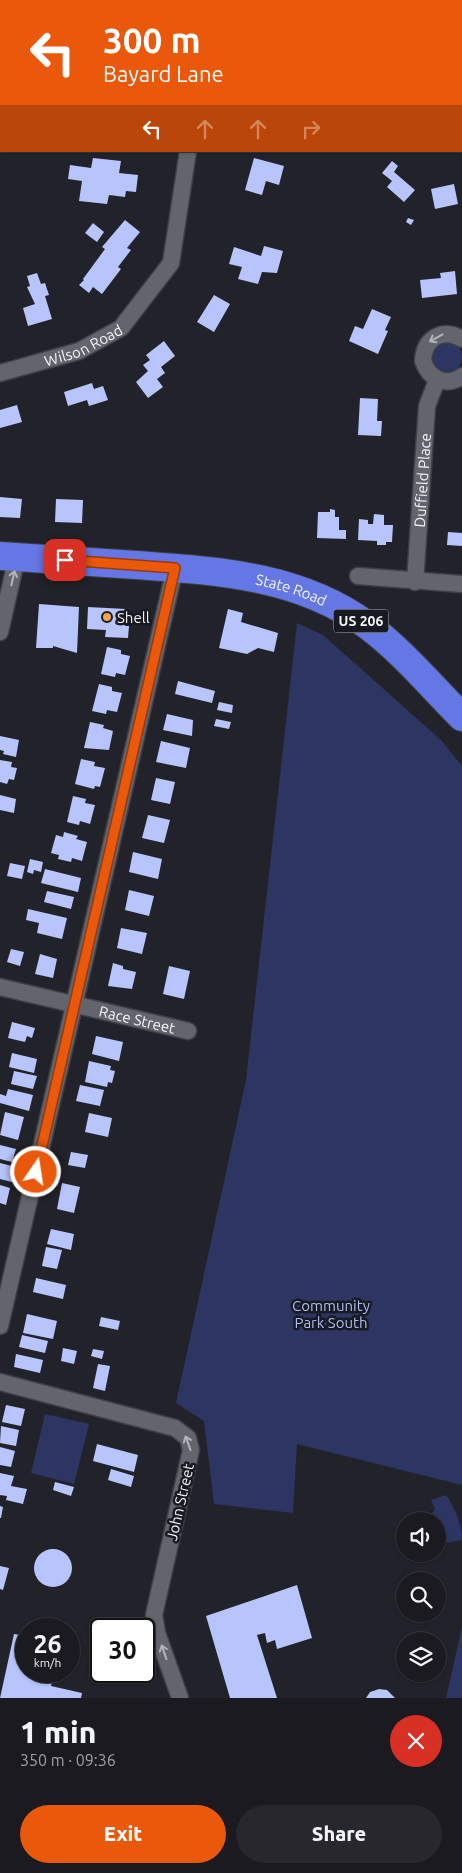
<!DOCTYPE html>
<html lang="en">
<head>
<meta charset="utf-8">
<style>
	body { margin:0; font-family:Ubuntu,sans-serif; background:#27272d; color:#f1f3f6; height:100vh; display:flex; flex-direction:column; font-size:19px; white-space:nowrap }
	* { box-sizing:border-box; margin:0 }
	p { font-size:16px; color:#9fa1a5 }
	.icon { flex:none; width:28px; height:28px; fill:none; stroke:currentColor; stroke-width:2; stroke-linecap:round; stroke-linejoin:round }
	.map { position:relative; height:1698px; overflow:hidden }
	.side { display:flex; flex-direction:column; background:#1a1a20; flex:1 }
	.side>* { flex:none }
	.guide { position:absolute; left:0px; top:0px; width:462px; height:152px; box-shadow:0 1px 4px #0004,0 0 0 1px #38383e; background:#ea580c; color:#fff; overflow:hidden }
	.controls { position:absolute; left:396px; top:1512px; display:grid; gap:10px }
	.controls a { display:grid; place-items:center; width:50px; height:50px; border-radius:50%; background:#1a1a20; box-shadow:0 1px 4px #0004,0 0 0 1px #38383e; font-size:25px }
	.speed { position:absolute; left:15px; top:1618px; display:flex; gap:10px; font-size:25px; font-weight:700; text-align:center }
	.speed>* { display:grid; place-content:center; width:65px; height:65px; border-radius:50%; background:#1a1a20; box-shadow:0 1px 4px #0004,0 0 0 1px #38383e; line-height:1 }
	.speed small { font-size:12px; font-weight:400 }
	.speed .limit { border:2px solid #111; border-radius:8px; background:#fff; color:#111 }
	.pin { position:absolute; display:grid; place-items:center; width:42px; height:42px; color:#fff; margin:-21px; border-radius:10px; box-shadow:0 2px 8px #0006 }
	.me { position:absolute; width:55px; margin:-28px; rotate:13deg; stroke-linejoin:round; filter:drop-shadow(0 0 4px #0008) }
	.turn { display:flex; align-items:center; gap:18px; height:105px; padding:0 20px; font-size:22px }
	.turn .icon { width:65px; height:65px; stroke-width:2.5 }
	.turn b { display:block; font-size:35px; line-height:42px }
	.lanes { display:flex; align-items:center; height:48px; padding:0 20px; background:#0003; justify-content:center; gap:25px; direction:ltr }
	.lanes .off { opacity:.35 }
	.round { display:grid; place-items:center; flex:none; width:52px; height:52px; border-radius:26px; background:#27272d }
	.headline { display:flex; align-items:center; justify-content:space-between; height:85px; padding:0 20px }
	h1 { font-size:30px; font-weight:800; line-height:38px }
	.action { display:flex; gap:10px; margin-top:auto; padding:10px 20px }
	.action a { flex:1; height:58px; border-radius:30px; background:#ea580c; color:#fff; font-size:20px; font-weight:800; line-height:58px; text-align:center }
	.action a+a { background:#27272d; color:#f1f3f6 }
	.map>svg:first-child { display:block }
</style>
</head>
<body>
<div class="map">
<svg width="462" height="1698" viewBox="0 0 462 1698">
	<rect width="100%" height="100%" fill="#22232a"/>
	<!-- green -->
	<path fill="#2d3563" d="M432 357a15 15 0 1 1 30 0a15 15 0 1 1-30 0Z
		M297,623l26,12 118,105 21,26v719l-165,-41 -4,69 -79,-9 -10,-83 -28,-18 70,-323z
		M45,1414l44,10 -15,60 -43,-11z
		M446,1495c10,15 15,27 16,45l-21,4 -3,-23h-3l-3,-8 3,-4 -4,-9z
		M462,1627v71h-16z"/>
	<!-- building -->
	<path fill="#b7c5fc" d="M93,158l28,3 -2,12 19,2 -2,17 -10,-1 -1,6 -16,-2 -2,9 -28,-3 3,-20 -14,-2 2,-14 21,3z
		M254,158l30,8 -5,19 -13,-4 -4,14 -17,-5z
		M392,161l6,5 -4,6 21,18 -11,12 -17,-15 5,-6 -10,-8z
		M454,184l4,20 -23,5 -4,-20z
		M408,218l6,2 -3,5 -5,-3z
		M125,220l15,12 -13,16 4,2 -13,17 3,2 -19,25 -9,-7 -4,6 -10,-8 5,-5 -1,-1 22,-30 -3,-2z
		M93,223l11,9 -7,10 -12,-9z
		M264,246l19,5 -6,22 -15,-1 -4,12 -20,-5 4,-12 -13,-3 5,-17 27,9z
		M455,271l2,23 -35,4 -2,-18 21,-2 -1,-5z
		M37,273l4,11 4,-1 4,12 -4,1 7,23 -24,7 -5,-18 12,-4 -8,-17 3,-1 -3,-10z
		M214,295l16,9 -16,28 -17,-10z
		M372,309l19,8 -6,13 3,1 -10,23 -29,-13 6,-15 8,3z
		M164,341l11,15 -14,11 4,6 -8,6 6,8 -15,11 -12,-16 12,-11 -5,-6 7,-5 -4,-5z
		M92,383l2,6 9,-3 5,14 -19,6 -2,-6 -19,6 -4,-14z
		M360,398l18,1 -1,22h5l-1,15 -23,-1z
		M17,405l5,17 -22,6v-18z
		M0,497l22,2 -2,19 -20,-1z
		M56,499l27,1 -1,23 -27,-1z
		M330,509l5,1v7h4v13h7v9l-29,-1 1,-26h12z
		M374,514l10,1v10h9l-1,17h-6v3h-9v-4l-19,-1 1,-21 9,1v4h5z
		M448,532l14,1v13l-15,-1z
		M39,604l40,3 -2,46 -24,-7v2h-17z
		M88,607l38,2 -1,17h4l-1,12 -23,-1 1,-7 -19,-1z
		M228,609l15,4 -2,9 37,11 -4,19 -16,-4 -11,6 -28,-6z
		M107,647l14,3v4l9,2 -5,19 -9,-2 -1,4 -14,-3z
		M178,681l37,10 -3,12 -37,-9z
		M99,684l13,3v4l10,2 -5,19 -10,-2 -1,4 -14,-3z
		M219,702l14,3 -1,8 -15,-3z
		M167,714l26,6 -1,16 -29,-6z
		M216,719l15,3 -2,7 -15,-3z
		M90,722l14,3 -1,3 10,3 -4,19 -25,-2z
		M0,736l19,4 -3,17 -13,-3 1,-3 -4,-1z
		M161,741l29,7 -4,20 -30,-6z
		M81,759l14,3 -1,4 11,2 -5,19 -5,-1 -1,3 -19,-5z
		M0,760l12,2 -1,5 6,1 -3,12 -5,-1 -2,5 -7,-2z
		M156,778l19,4 -5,22 -19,-4z
		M0,795l16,4 -2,14 -14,-3z
		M73,796l13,3 -1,4 10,2 -5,19 -10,-3 -1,4 -12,-3z
		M148,815l22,5 -6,23 -22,-5z
		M64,832l14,4 -2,3 11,3 -5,19 -10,-3 -1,4 -13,-3 1,-4 -8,-2 5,-18 7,2z
		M133,852l29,7 -4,20 -29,-7z
		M30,859l13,3 -2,10 -7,-2 -1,4 -6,-2z
		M10,863l15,3 -3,13 -15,-3z
		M45,869l36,9 -3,14 -37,-9z
		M129,890l25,6 -5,20 -24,-6z
		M47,891l27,6 -3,12 -27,-7z
		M28,909l39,9 -5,21 -25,-6 2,-10 -13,-3z
		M121,928l26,5 -5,21 -25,-6z
		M11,949l13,3 -4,14 -13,-4z
		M40,954l17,5 -4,19 -18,-4z
		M113,963l10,3v3l13,3 -4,17 -24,-3z
		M169,966l21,5 -6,28 -21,-5z
		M12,1022l23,6 -3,10 -5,-2 -2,6 -17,-4z
		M96,1036l27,6 -4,19 -27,-7z
		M12,1053l25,6 -3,14 -25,-6z
		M89,1061l22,5 -1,4 5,1 -3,12 -4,-1 -1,5 -22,-5z
		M14,1071l23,5 -4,13 -22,-5z
		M80,1085l24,5 -4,16 -24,-5z
		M8,1089l25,6 -4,16 -29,-8v-9l6,2z
		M5,1112l19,5 -6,23 -18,-5z
		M89,1113l23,5 -4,19 -23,-5z
		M0,1145l16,4 -4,13 -12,-3z
		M71,1152l17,3 -3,13 -17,-3z
		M0,1163l16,4 -4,15 -12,-3z
		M62,1183l18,4 -6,26 -17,-4z
		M0,1185l10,3 -4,17 -6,-2z
		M51,1229l23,5 -3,16 -24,-6z
		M46,1247l16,3 -5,19 -15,-3z
		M36,1278l30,7 -3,14 -30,-7z
		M27,1314l30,7 -4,18 -30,-6z
		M101,1317l19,4 -2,9 -19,-4z
		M22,1335l26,6 -3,12 -26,-6z
		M63,1348l14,3 -3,13 -13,-3z
		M93,1349l11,2 -2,8 -11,-3z
		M16,1354l27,6 -3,13 -26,-6z
		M98,1364l12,2 -5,25 -12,-3z
		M6,1405l19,4 -4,17 -19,-4z
		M1,1426l18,4 -3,16 -16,-3z
		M97,1444l41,11 -4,17 -41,-11z
		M0,1447l15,4 -4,16 -11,-2z
		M111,1469l23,7 -3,11 -23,-7z
		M0,1473l14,3 -3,10 16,3 -4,15 -17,-4 1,-4 -7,-1z
		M55,1482l19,5 -3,9 -18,-6z
		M0,1506l3,1 -2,11h-1z
		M34 1568a19 19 0 1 1 38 0a19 19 0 1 1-38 0Z
		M0,1566l9,2 -6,22 -3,-1z
		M297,1585l15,53 -35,11 -2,-9 -8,3 -2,-10 -8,2 20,63h-47l-24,-82z
		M14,1634l12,2v35h29l-4,15 31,7 -1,5h-81z
		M379,1689l8,1 8,8h-29l4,-6z"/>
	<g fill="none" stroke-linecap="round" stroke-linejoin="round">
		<!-- street casing -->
		<g stroke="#3e4046" stroke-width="19">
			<g id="street">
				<path d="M231,1l1,-1"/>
				<path d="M461,136h1"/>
				<path d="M462,339c-20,-12 -38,0 -39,22 6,17 22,27 39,15"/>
				<path id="s1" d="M0,373l79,-22 42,-23 50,-65 17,-112"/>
				<path d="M358,576l104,8"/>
				<path id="s2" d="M415,582l12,-176 10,-26"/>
				<path d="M0,632l17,-75"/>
				<path id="s3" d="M0,987l188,44"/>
				<path d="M0,1326l175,-758"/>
				<path d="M0,1382l175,46 13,10 3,12 -37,165 3,18 23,65"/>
			</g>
		</g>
		<!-- highway casing -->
		<g stroke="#3e4046" stroke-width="30">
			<g id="highway">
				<path id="s4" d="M0,556c45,3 91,6 136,9 81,6 163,10 231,60 35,26 64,61 95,92"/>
			</g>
		</g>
		<!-- street -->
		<use href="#street" stroke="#63656d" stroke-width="16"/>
		<!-- highway -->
		<use href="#highway" stroke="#6577e5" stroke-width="28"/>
	</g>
	<!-- one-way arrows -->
	<defs><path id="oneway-shaft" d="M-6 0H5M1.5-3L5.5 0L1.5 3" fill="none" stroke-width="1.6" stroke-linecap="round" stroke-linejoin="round" transform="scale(1.25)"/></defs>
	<g stroke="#b2b4ba">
		<use href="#oneway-shaft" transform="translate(436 338) rotate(151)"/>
		<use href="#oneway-shaft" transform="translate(13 578) rotate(-77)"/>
		<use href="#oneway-shaft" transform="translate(188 1443) rotate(-110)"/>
		<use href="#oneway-shaft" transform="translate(164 1652) rotate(-109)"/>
	</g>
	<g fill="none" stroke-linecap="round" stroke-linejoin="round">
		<!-- route casing -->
		<g stroke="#983908" stroke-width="12">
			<path id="route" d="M36,1172l139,-604 -110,-8"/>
		</g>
		<!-- route -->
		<use href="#route" stroke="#ea580c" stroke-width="9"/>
	</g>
	<!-- markers -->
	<circle fill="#f7a149" stroke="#181a21" stroke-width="2" cx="107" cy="617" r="5"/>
	<g text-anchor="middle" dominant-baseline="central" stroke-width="5" stroke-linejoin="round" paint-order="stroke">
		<!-- shield labels -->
		<rect fill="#181a21" stroke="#b1b3b8" stroke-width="1" x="333.5" y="609.5" width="55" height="23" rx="4"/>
		<g font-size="14" font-weight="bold" fill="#f3f5f9">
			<text x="361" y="621">US 206</text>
		</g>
		<!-- street labels -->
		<g font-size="15" fill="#f3f5f9" stroke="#181a21">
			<text stroke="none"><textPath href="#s1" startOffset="88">Wilson Road</textPath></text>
			<text stroke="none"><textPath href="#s2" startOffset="102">Duffield Place</textPath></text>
			<text stroke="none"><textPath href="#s4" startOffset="294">State Road</textPath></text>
			<text stroke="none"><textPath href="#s3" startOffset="141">Race Street</textPath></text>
			<text transform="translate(180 1502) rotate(-77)">John Street</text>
		</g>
		<!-- poi labels -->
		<g font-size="15" fill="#f3f5f9" stroke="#181a21" text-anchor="start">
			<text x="117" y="617">Shell</text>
		</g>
		<!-- park labels -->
		<g font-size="15" fill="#b0bdf3" stroke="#181a21">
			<text x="331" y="1305">Community<tspan x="331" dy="17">Park South</tspan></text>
		</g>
	</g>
</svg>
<div class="controls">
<a><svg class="icon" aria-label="sound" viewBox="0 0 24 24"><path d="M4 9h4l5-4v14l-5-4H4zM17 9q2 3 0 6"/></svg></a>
<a><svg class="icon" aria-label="search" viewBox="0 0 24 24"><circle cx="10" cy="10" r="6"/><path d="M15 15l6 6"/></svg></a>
<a><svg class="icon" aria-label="layers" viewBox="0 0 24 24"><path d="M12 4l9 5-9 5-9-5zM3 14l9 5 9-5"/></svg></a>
</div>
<div class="speed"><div>26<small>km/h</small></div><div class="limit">30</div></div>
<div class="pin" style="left:65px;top:560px;background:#d93025"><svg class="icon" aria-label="arrive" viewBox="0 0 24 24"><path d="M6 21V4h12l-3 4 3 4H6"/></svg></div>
<svg class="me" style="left:36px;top:1172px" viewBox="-20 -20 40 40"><circle r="17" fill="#ea580c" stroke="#fff" stroke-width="3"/><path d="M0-11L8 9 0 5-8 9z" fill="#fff"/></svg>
<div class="guide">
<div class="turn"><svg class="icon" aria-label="left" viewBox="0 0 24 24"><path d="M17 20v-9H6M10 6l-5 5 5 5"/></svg><div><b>300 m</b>Bayard Lane</div></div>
<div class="lanes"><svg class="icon" aria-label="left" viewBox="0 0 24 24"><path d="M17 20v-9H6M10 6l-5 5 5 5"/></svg><svg class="icon off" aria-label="ahead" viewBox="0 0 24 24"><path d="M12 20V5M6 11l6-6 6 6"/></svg><svg class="icon off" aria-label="ahead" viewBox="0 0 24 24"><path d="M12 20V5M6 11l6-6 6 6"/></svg><svg class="icon off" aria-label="right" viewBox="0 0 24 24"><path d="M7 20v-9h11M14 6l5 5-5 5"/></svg></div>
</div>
</div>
<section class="side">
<div class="headline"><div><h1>1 min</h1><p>350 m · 09:36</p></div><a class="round" style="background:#d93025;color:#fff"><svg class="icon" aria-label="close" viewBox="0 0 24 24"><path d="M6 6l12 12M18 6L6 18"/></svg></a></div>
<div class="action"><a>Exit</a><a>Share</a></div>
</section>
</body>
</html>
